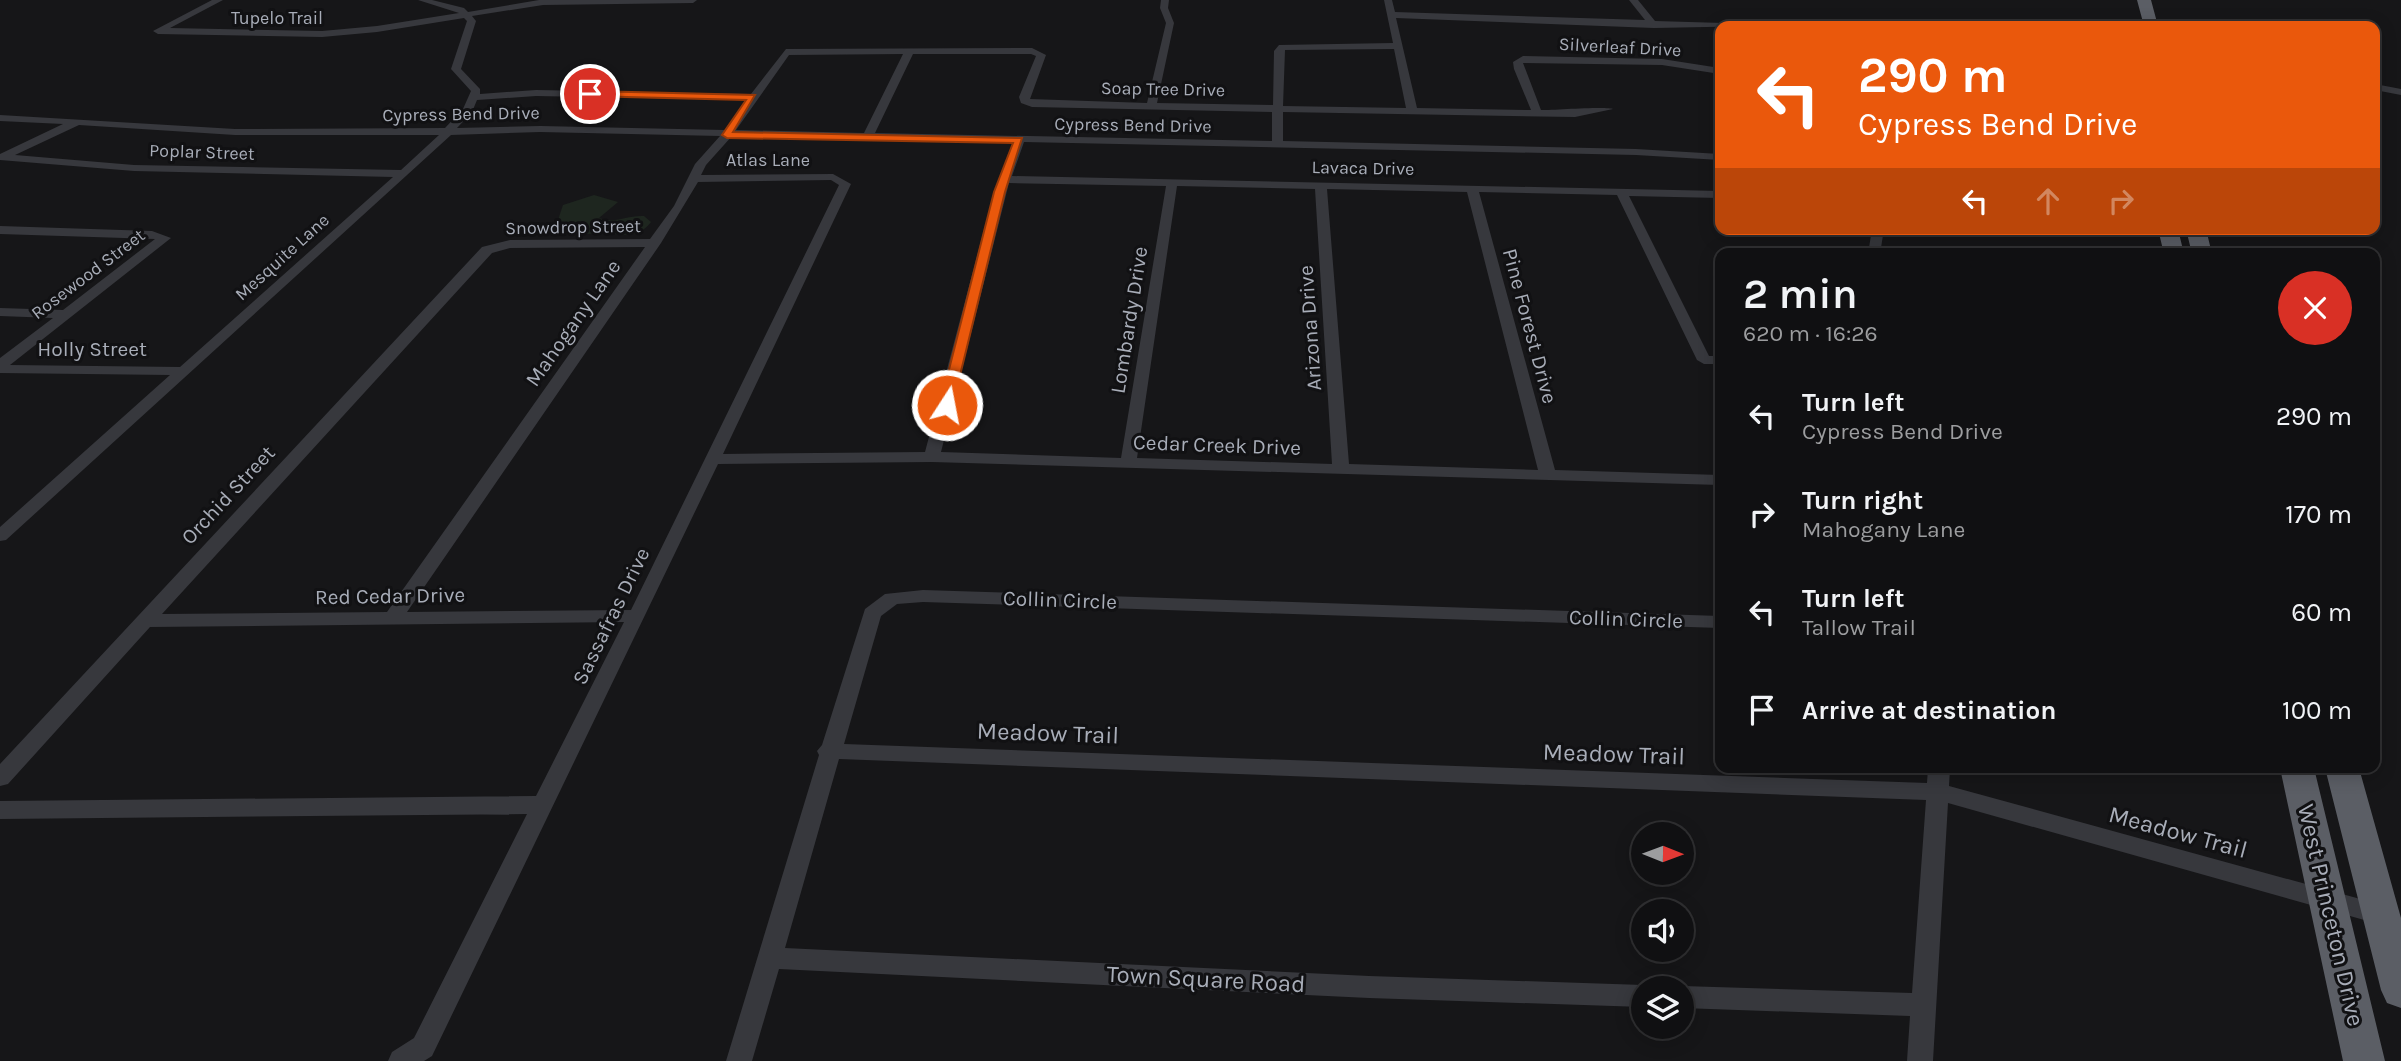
<!DOCTYPE html>
<html lang="en">
<head>
<meta charset="utf-8">
<style>
	body { margin:0; font-family:Karla,sans-serif; background:#1e1e20; color:#f1f3f6; height:100vh; display:flex; flex-direction:column; font-size:26px; white-space:nowrap }
	* { box-sizing:border-box; margin:0 }
	p { font-size:23px; color:#9c9d9f }
	.icon { flex:none; width:38px; height:38px; fill:none; stroke:currentColor; stroke-width:2; stroke-linecap:round; stroke-linejoin:round }
	.map { position:relative; flex:1; overflow:hidden }
	.details { position:absolute; left:1715px; top:248px; width:665px; height:525px; display:flex; flex-direction:column; background:#101012; border-radius:14px; box-shadow:0 4px 18px #0003,0 0 0 2px #303032 }
	.details>* { flex:none }
	.top-card { position:absolute; left:1715px; top:21px; width:665px; height:214px; border-radius:14px; box-shadow:0 4px 18px #0003,0 0 0 2px #303032; background:#ea580c; color:#fff; overflow:hidden }
	.needle { width:46px; rotate:91deg }
	.controls { position:absolute; left:1631px; top:822px; display:grid; gap:14px }
	.controls a { display:grid; place-items:center; width:63px; height:63px; border-radius:50%; background:#101012; box-shadow:0 4px 18px #0003,0 0 0 2px #303032; font-size:35px }
	.pin { position:absolute; display:grid; place-items:center; width:60px; height:60px; color:#fff; margin:-30px; border:4px solid #fff; border-radius:50%; box-shadow:0 2px 7px #0007 }
	.me { position:absolute; width:77px; margin:-38px; rotate:11deg; stroke-linejoin:round; filter:drop-shadow(0 0 5px #0008) }
	.turn { display:flex; align-items:center; gap:24px; height:147px; padding:0 28px; font-size:32px }
	.turn .icon { width:91px; height:91px; stroke-width:2.5 }
	.turn b { display:block; font-size:49px; line-height:60px }
	.lanes { display:flex; align-items:center; height:66px; padding:0 28px; background:#0003; justify-content:center; gap:35px; direction:ltr }
	.lanes .off { opacity:.35 }
	.round { display:grid; place-items:center; flex:none; width:74px; height:74px; border-radius:37px; background:#1e1e20 }
	.overview { display:flex; align-items:center; justify-content:space-between; height:119px; padding:0 28px }
	h1 { font-size:42px; font-weight:600; line-height:52px }
	ul { padding:0; list-style:none }
	li { display:flex; align-items:center; gap:21px; height:98px; padding:0 28px }
	li div { flex:1 }
	li b { display:block; font-size:26px }
	li em { font-style:normal }
	.map>svg:first-child { display:block }
</style>
</head>
<body>
<div class="map">
<svg width="2401" height="1061" viewBox="0 0 2401 1061">
	<rect width="100%" height="100%" fill="#161618"/>
	<!-- green -->
	<path fill="#1e261f" d="M594,195l24,7 -19,16c18,6 27,-3 45,-2l7,6c-14,19 -33,11 -52,11 -15,1 -30,5 -44,-4l8,-24z"/>
	<g fill="none" stroke-linecap="round" stroke-linejoin="round">
		<!-- minor -->
		<path fill="#37383d" fill-rule="evenodd" d="M212,0h11l-53,28 152,3 55,-5 82,-13 -41,-13h14l32,8 4,4 71,-12h158l-4,3 -150,2 -71,11 4,5 -15,48 19,20v5l56,-4 215,4 35,-45 246,-1 14,7 -16,44 117,4 19,-80 -6,-15 1,-8h8l-1,8 6,15 -17,80 116,2 1,-54 5,-6 114,-2 -9,-43h8l3,12 250,8 -16,-20h9l17,21 103,3 1,2 -105,2 -258,-10 21,90 114,2 -17,-41 -1,-7 10,-6 139,3 58,9v6l-58,-9 -139,-2 18,47c13,0 67,-4 72,-1l-38,8 -292,-5v29l353,8 84,5v6l-84,-5 -612,-13 -12,34 708,15v7l-91,-2 80,160h11v8h-16l-7,-4 -80,-165 -138,-3 76,278 165,5v10l-788,-23 -214,2 -286,592 -8,5h-36l4,-9 22,-14 113,-224 -527,5v-18l536,-5 88,-174 -474,5 -142,157 -8,2v-22l482,-517 28,-7 140,-1 24,-33 21,-42 25,-28 -180,-4 -89,3 -445,405 -6,1v-14l170,-152 -170,-2v-15l53,-40 -53,-2v-8l63,2 92,-71 -155,-5v-8l152,5 19,7 -161,127 170,2 213,-190 -259,-6 -134,-11v-6l63,-30 -63,-3v-6l235,14 210,-1 18,-19 8,-18 -20,-22 16,-48 -3,-3 -87,14 -55,5 -164,-3 -5,-3zM1394,49l12,59 -123,-2 2,-56zM903,54l-39,79 -128,-3 53,-75zM913,54h118l5,2 -17,41 2,6 11,4 240,5v29l-397,-8zM536,96l211,4 -22,30 -185,-4 -83,2 15,-16 5,-12zM79,125l156,10h204l-38,35 -267,-5 -119,-10zM732,136l281,6 -19,50 -69,260 -202,2 128,-270 -18,-10 -132,1 5,-10zM831,180l8,5 -208,425 -224,2 254,-369 37,-61zM1009,183l157,3 -45,272 -180,-6zM1177,186l138,3 17,275 -195,-6zM1327,189l140,3 71,278 -189,-6zM645,247l-258,365 -225,2 330,-361 18,-5z
			M2375,84l26,5v6l-26,-5z
			M1872,229h12l-4,25h-12z
			M2169,229h28l6,4 -6,4z
			M923,590l797,26v12l-797,-26 -26,2 -16,12 -37,128 1083,39 1,-15h22l-1,18 433,119 8,3 4,7 -4,7 -8,3 -434,-122 -15,258h-26l3,-45 -228,-8v-19h-8l8,-3 230,7 14,-193 -1087,-41 -54,189 584,28 274,9 9,4h-9v18l-274,-9 -590,-29 -27,92h-26l93,-306 -2,-4 5,-6 43,-136 20,-15z"/>
		<!-- trunk -->
		<path fill="#5b5e65" fill-rule="evenodd" d="M2137,0h14l7,26h-14z
			M2158,229h20l6,25h-20z
			M2186,229h20l6,25h-20z
			M2280,768h34l71,293h-42z
			M2325,768h34l42,150v90l-14,-5 -6,-13z"/>
	</g>
	<!-- route -->
	<path fill="#ea580c" stroke="#983908" stroke-width="2" d="M590,91l165,4 -22,37 289,6 -17,54 -53,216 -12,-3 54,-213 19,-49 -286,-5 -5,-3 24,-35 -160,-4z"/>
	<g text-anchor="middle" dominant-baseline="central" stroke-width="6" stroke-linejoin="round" paint-order="stroke">
		<!-- far-street labels -->
		<g font-size="18" fill="#a8adb8" stroke="#111113">
			<text x="277" y="18">Tupelo Trail</text>
			<text transform="translate(1620 47) rotate(3)">Silverleaf Drive</text>
			<text transform="translate(1163 89) rotate(1)">Soap Tree Drive</text>
			<text transform="translate(461 114) rotate(-1)">Cypress Bend Drive</text>
			<text transform="translate(1133 125) rotate(1)">Cypress Bend Drive</text>
			<text transform="translate(202 152) rotate(2)">Poplar Street</text>
			<text x="768" y="160">Atlas Lane</text>
			<text transform="translate(1363 168) rotate(1)">Lavaca Drive</text>
			<text transform="translate(573 227) rotate(-1)">Snowdrop Street</text>
			<text transform="translate(282 257) rotate(-42)">Mesquite Lane</text>
			<text transform="translate(88 274) rotate(-37)">Rosewood Street</text>
		</g>
		<!-- street labels -->
		<g font-size="21" fill="#a8adb8" stroke="#111113">
			<text transform="translate(1129 320) rotate(-81)">Lombardy Drive</text>
			<text transform="translate(573 323) rotate(-55)">Mahogany Lane</text>
			<text transform="translate(1530 326) rotate(75)">Pine Forest Drive</text>
			<text transform="translate(1310 328) rotate(-94)">Arizona Drive</text>
			<text x="92" y="349">Holly Street</text>
			<text transform="translate(1217 445) rotate(2)">Cedar Creek Drive</text>
			<text transform="translate(228 495) rotate(-47)">Orchid Street</text>
			<text transform="translate(390 596) rotate(-1)">Red Cedar Drive</text>
			<text transform="translate(1060 600) rotate(2)">Collin Circle</text>
			<text transform="translate(611 616) rotate(-64)">Sassafras Drive</text>
			<text transform="translate(1626 619) rotate(2)">Collin Circle</text>
		</g>
		<!-- near-street labels -->
		<g font-size="24" fill="#a8adb8" stroke="#111113">
			<text transform="translate(1048 733) rotate(2)">Meadow Trail</text>
			<text transform="translate(1614 754) rotate(2)">Meadow Trail</text>
			<text transform="translate(2178 832) rotate(15)">Meadow Trail</text>
			<text transform="translate(2331 915) rotate(77)">West Princeton Drive</text>
			<text transform="translate(1206 979) rotate(3)">Town Square Road</text>
		</g>
	</g>
</svg>
<div class="controls">
<a><svg class="needle" viewBox="-14 -14 28 28"><path d="M0-13l5 13h-10z" fill="#e53935"/><path d="M0 13l5-13h-10z" fill="#9c9d9f"/></svg></a>
<a><svg class="icon" aria-label="sound" viewBox="0 0 24 24"><path d="M4 9h4l5-4v14l-5-4H4zM17 9q2 3 0 6"/></svg></a>
<a><svg class="icon" aria-label="layers" viewBox="0 0 24 24"><path d="M12 4l9 5-9 5-9-5zM3 14l9 5 9-5"/></svg></a>
</div>
<div class="pin" style="left:590px;top:94px;background:#d93025"><svg class="icon" aria-label="arrive" viewBox="0 0 24 24"><path d="M6 21V4h12l-3 4 3 4H6"/></svg></div>
<svg class="me" style="left:947px;top:405px" viewBox="-20 -20 40 40"><circle r="17" fill="#ea580c" stroke="#fff" stroke-width="3"/><path d="M0-11L8 9 0 5-8 9z" fill="#fff"/></svg>
<div class="top-card">
<div class="turn"><svg class="icon" aria-label="left" viewBox="0 0 24 24"><path d="M17 20v-9H6M10 6l-5 5 5 5"/></svg><div><b>290 m</b>Cypress Bend Drive</div></div>
<div class="lanes"><svg class="icon" aria-label="left" viewBox="0 0 24 24"><path d="M17 20v-9H6M10 6l-5 5 5 5"/></svg><svg class="icon off" aria-label="ahead" viewBox="0 0 24 24"><path d="M12 20V5M6 11l6-6 6 6"/></svg><svg class="icon off" aria-label="right" viewBox="0 0 24 24"><path d="M7 20v-9h11M14 6l5 5-5 5"/></svg></div>
</div>
<section class="details">
<div class="overview"><div><h1>2 min</h1><p>620 m · 16:26</p></div><a class="round" style="background:#d93025;color:#fff"><svg class="icon" aria-label="close" viewBox="0 0 24 24"><path d="M6 6l12 12M18 6L6 18"/></svg></a></div>
<ul>
<li><svg class="icon" aria-label="left" viewBox="0 0 24 24"><path d="M17 20v-9H6M10 6l-5 5 5 5"/></svg><div><b>Turn left</b><p>Cypress Bend Drive</p></div><em>290 m</em></li>
<li><svg class="icon" aria-label="right" viewBox="0 0 24 24"><path d="M7 20v-9h11M14 6l5 5-5 5"/></svg><div><b>Turn right</b><p>Mahogany Lane</p></div><em>170 m</em></li>
<li><svg class="icon" aria-label="left" viewBox="0 0 24 24"><path d="M17 20v-9H6M10 6l-5 5 5 5"/></svg><div><b>Turn left</b><p>Tallow Trail</p></div><em>60 m</em></li>
<li><svg class="icon" aria-label="arrive" viewBox="0 0 24 24"><path d="M6 21V4h12l-3 4 3 4H6"/></svg><div><b>Arrive at destination</b></div><em>100 m</em></li>
</ul>
</section>
</div>
</body>
</html>
